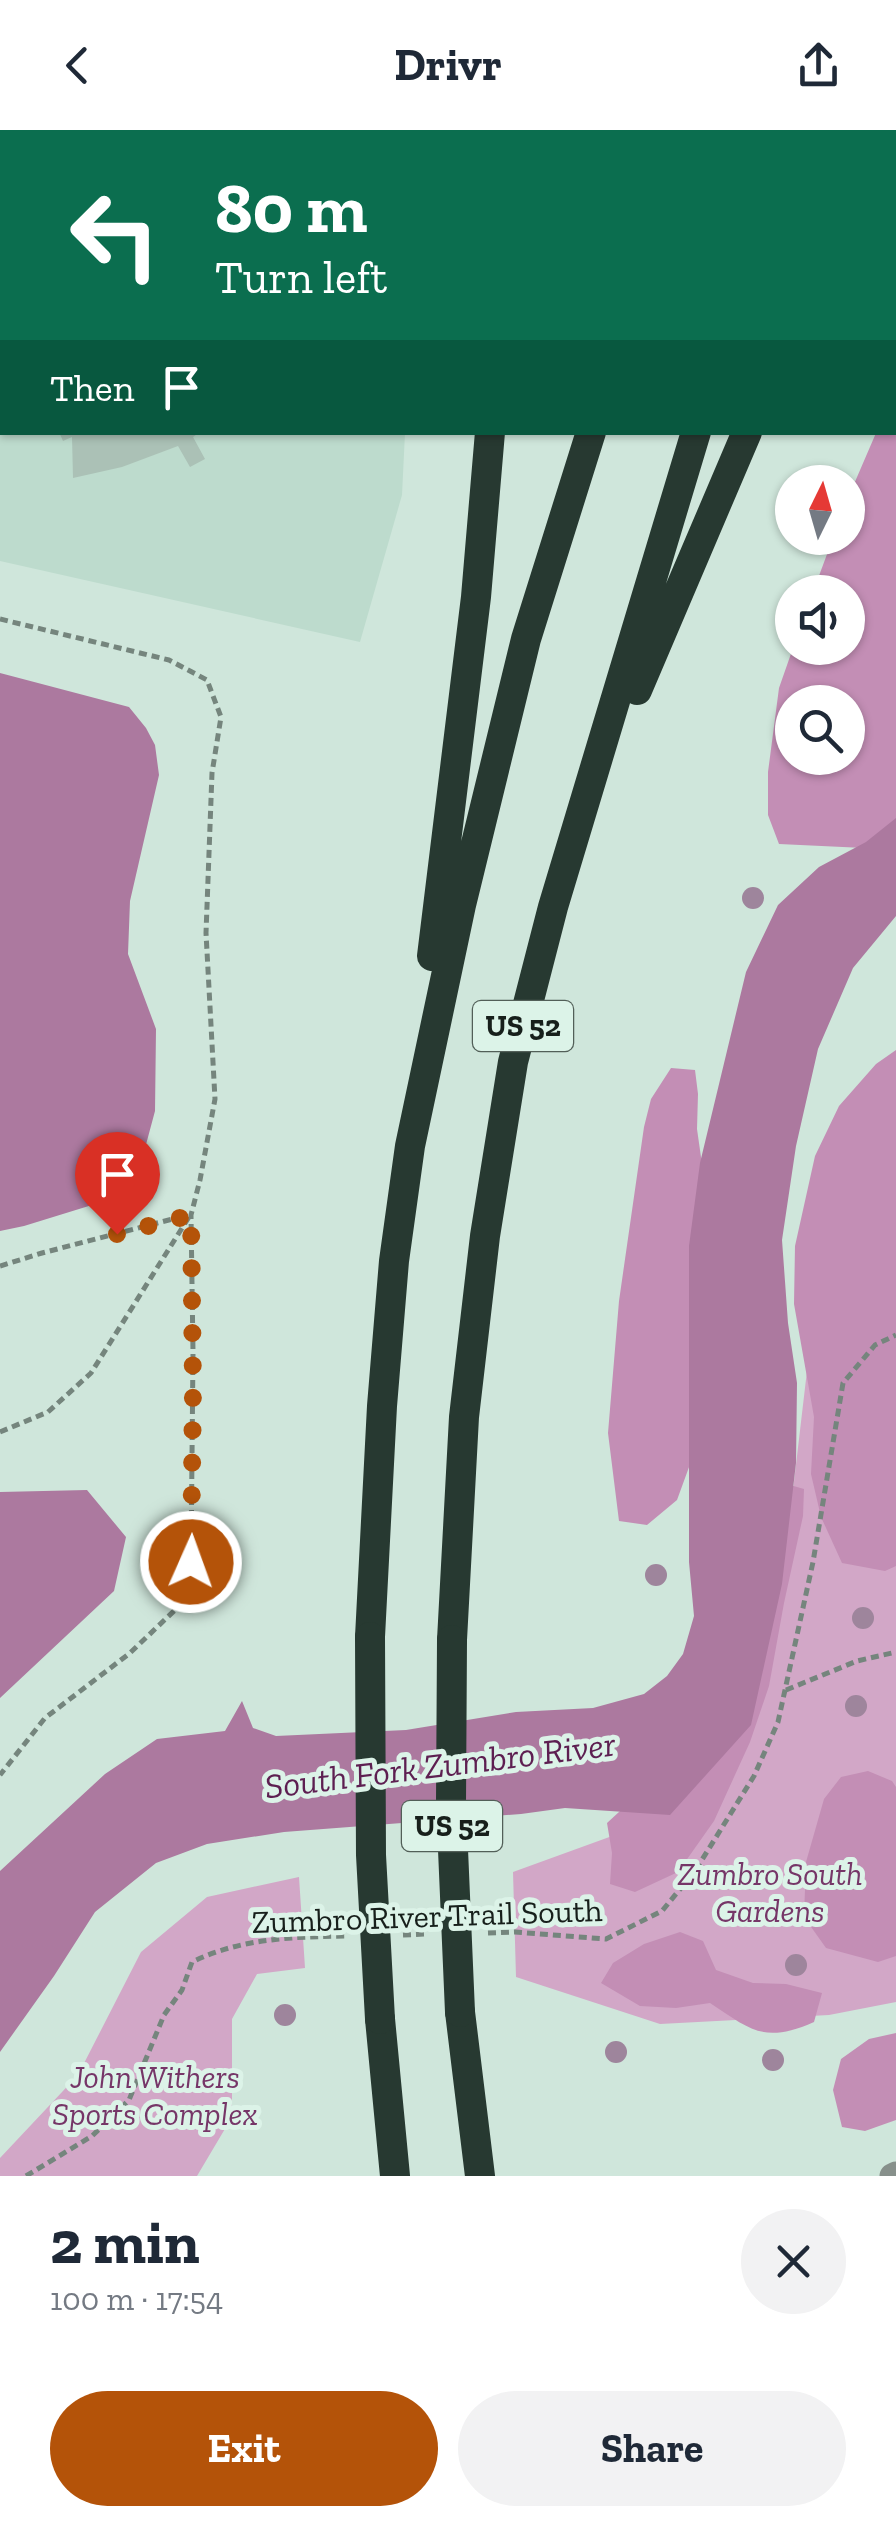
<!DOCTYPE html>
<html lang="en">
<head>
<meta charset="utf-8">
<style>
	body { margin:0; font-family:"Zilla Slab",serif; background:#f2f2f3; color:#1f2937; height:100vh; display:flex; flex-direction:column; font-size:38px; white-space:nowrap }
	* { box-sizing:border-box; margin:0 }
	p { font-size:32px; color:#747a83 }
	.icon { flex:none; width:55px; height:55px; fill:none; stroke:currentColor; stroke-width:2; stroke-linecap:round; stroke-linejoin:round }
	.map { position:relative; height:2046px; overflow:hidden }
	.drawer { display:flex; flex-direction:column; background:#fff; flex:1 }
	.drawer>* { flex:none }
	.banner { position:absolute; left:0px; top:0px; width:898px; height:305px; box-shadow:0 2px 8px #0004; background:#0b6e4f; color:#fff; overflow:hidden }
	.needle { width:65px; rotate:5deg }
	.buttons { position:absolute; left:775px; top:335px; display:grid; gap:20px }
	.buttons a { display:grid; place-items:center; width:90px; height:90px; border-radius:50%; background:#fff; box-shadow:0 2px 8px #0004; font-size:50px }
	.pin { position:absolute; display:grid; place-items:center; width:85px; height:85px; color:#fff; margin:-102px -42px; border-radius:50% 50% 50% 0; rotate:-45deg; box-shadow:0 0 10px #0007 }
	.pin .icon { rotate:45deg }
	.me { position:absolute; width:110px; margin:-55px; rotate:2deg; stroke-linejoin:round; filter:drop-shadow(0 0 8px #0008) }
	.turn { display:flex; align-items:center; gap:35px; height:210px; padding:0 50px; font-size:45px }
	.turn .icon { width:130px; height:130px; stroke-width:2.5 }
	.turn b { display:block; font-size:70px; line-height:85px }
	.then { display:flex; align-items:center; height:95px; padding:0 50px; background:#0003; gap:20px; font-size:38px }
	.round { display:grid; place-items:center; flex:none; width:105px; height:105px; border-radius:52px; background:#f2f2f3 }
	.headline { display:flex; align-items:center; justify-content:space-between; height:170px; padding:0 50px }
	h1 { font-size:60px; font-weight:800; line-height:75px }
	.action { display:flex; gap:20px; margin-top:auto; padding:20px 50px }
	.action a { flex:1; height:115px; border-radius:60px; background:#b45309; color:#fff; font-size:40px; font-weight:800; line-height:115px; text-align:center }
	.action a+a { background:#f2f2f3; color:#1f2937 }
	header { display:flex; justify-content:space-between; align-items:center; height:130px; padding:0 50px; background:#fff; font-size:45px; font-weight:800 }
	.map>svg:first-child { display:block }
</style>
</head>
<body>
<header><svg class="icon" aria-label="back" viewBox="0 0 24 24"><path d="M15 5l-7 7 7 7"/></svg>Drivr<svg class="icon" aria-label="share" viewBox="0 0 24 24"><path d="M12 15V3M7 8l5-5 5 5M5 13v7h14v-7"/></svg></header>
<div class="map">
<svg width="896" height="2046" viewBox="0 0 896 2046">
	<rect width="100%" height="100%" fill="#cfe6db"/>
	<!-- built -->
	<path fill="#bddbcd" d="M0,0h366l1,2h-365v300l403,1 -3,62 -42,147 -360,-81z"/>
	<!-- green -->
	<path fill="#d2a7c7" d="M896,949v923l-67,13 -169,9 -144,-47 -3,-105 157,-57 112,-231 36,-307z
		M299,1747l6,91 -48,6 -25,45v98l-35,59h-197v-18l78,-83 63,-123 66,-55z"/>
	<!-- forest -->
	<path fill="#c38eb5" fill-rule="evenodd" d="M896,258v440l-32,20 -85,-4 -11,-29v-43l11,-84 14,-40h55v-56h-35l20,-54h15v-40l28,-65 19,-1zM792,572h56v56h-56z
		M896,920v516l-11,5 -43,-8 -21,-46 -10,-43 3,-57 -20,-113 1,-58 20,-90 24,-50 37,-42z
		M671,938l24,2 3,24 -1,35 11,77 -8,231 -23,63 -30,25 -28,-4 -11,-88 11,-132 25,-174 7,-28z
		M783,1353l21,6 -1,27 -19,87 -15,83 -19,56 -36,79 -36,51 -43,20 -25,-8 2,-31 -5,-30 37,-34z
		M868,1641l24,10 4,6v169l-18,6 -52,-14 -22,-31 2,-55 18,-63 17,-22z
		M680,1802l23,9 13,29 37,13 33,1 36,9 -8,29c-50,22 -63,8 -104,-19l-34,5 -36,-2 -39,-23 12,-20 31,-19z
		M896,1903v87l-31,11 -23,-4 -9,-37 8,-31 28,-20z"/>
	<!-- water -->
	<path fill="#ac799f" d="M0,543l129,34 17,21 9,17 4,30 -29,126 -2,53 28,75 -1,82 -15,56 -35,34 -81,25 -24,5z
		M896,688v98l-43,52 -35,81 -22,97 -14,94 6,83 9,60 -1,80 -14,121 -31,141 -81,90 -105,-7 -44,6 -237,18 -77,12 -51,19 -61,49 -41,64 -54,76v-181l105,-97 52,-35 68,-8 17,-30 11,27 23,8 130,-6 110,-18 77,-4 51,-14 23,-18 16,-22 11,-38 -5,-54v-316l11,-83 46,-191 32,-67 41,-38 47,-25z
		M87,1360l39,47 -12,54 -114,107v-206z"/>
	<!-- building -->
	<path fill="#abc1b6" d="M59,302h141l-7,5 12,22 -15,8 -12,-21 -56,21 -49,11 -1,-41 -9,4z"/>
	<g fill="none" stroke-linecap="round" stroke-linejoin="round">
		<!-- path -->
		<path stroke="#75857d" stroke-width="5" stroke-dasharray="8 5" stroke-linecap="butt" d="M0,489l169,41 38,20 14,37 -9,56 -6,160 9,166 -15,81 -9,35 2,137 -2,210 -15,47 -46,44 -85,65 -45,57
			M0,1136l42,-13 146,-38
			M0,1302l48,-20 43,-39 98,-156
			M786,1560l71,-29 39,-9
			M488,1803l27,-1 91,7 56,-28 33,-40 59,-95 24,-54 35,-160 30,-179 32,-38 21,-10
			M403,1805l24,-1
			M26,2046l66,-40 37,-36 35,-85 18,-25 10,-28c49,-24 101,-25 155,-26"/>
		<!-- service -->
		<path stroke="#87908b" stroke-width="14" d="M0,158h2"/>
		<!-- tertiary -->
		<path stroke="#87908b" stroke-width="25" d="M892,2046l4,-2"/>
		<!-- motorway -->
		<path stroke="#273931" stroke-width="30" d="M491,0v2
			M686,2v-2
			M787,2l1,-2
			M895,28l1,-2
			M637,560l110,-258
			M432,826l44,-359 14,-165
			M370,1507l12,-231 12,-145 16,-115 51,-241 65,-266 65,-207
			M452,1510l12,-223 21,-181 28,-174 40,-155 143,-475
			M460,1882l20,164
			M380,1889l15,157"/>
		<!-- motorway-bridge -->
		<path stroke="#273931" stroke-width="30" d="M370,1507l1,218 9,164
			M452,1510l-1,163 9,209"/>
	</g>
	<!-- trees -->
	<g fill="#9e859c">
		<circle cx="753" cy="768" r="11"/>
		<circle cx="656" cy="1445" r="11"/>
		<circle cx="863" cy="1488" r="11"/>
		<circle cx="856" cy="1576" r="11"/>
		<circle cx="796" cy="1835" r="11"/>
		<circle cx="285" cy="1885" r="11"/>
		<circle cx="616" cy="1922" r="11"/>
		<circle cx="773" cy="1930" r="11"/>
	</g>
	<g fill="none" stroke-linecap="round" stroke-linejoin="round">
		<!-- route -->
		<path stroke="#b45309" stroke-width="18" stroke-dasharray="0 32.4" d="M117,1104l74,-19 2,173 -2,174"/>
	</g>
	<g text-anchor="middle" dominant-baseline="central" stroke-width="10" stroke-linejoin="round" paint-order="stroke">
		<!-- shield labels -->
		<g fill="#dcf3e8" stroke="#525f58" stroke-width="2.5">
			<rect x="473" y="871" width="100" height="50" rx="8"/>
			<rect x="402" y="1671" width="100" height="50" rx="8"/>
		</g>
		<g font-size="30" font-weight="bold" fill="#171f1b">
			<text x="523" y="896">US 52</text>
			<text x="452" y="1696">US 52</text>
		</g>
		<!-- park labels -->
		<g font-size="32" font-style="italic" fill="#763668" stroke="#dcf3e8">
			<text x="770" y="1744">Zumbro South<tspan x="770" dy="37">Gardens</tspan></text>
			<text x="155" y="1947">John Withers<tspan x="155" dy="37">Sports Complex</tspan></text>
		</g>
		<!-- street labels -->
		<g font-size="32" fill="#171f1b" stroke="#dcf3e8">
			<text transform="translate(427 1786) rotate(-2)">Zumbro River Trail South</text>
		</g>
		<!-- water labels -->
		<g font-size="35" font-style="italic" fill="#5d1f51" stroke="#dcf3e8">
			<text transform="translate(440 1635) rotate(-7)">South Fork Zumbro River</text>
		</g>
	</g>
</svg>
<div class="buttons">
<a><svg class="needle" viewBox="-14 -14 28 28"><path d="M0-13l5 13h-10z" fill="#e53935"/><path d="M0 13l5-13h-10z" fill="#747a83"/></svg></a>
<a><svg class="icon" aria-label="sound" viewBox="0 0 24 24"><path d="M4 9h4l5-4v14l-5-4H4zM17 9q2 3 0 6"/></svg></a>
<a><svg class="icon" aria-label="search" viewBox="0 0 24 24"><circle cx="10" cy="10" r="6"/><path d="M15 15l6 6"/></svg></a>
</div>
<div class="pin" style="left:117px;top:1104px;background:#d93025"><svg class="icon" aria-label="arrive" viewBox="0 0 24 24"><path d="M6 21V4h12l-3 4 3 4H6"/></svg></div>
<svg class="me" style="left:191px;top:1432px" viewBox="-20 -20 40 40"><circle r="17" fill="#b45309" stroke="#fff" stroke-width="3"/><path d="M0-11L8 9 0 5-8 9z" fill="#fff"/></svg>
<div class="banner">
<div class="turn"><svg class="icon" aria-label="left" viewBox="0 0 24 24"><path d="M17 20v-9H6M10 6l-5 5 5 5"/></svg><div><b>80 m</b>Turn left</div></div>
<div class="then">Then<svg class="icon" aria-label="arrive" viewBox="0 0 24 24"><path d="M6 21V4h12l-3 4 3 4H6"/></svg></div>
</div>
</div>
<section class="drawer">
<div class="headline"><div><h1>2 min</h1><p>100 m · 17:54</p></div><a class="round"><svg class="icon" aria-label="close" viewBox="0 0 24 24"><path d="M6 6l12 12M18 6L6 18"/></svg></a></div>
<div class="action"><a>Exit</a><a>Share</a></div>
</section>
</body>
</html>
